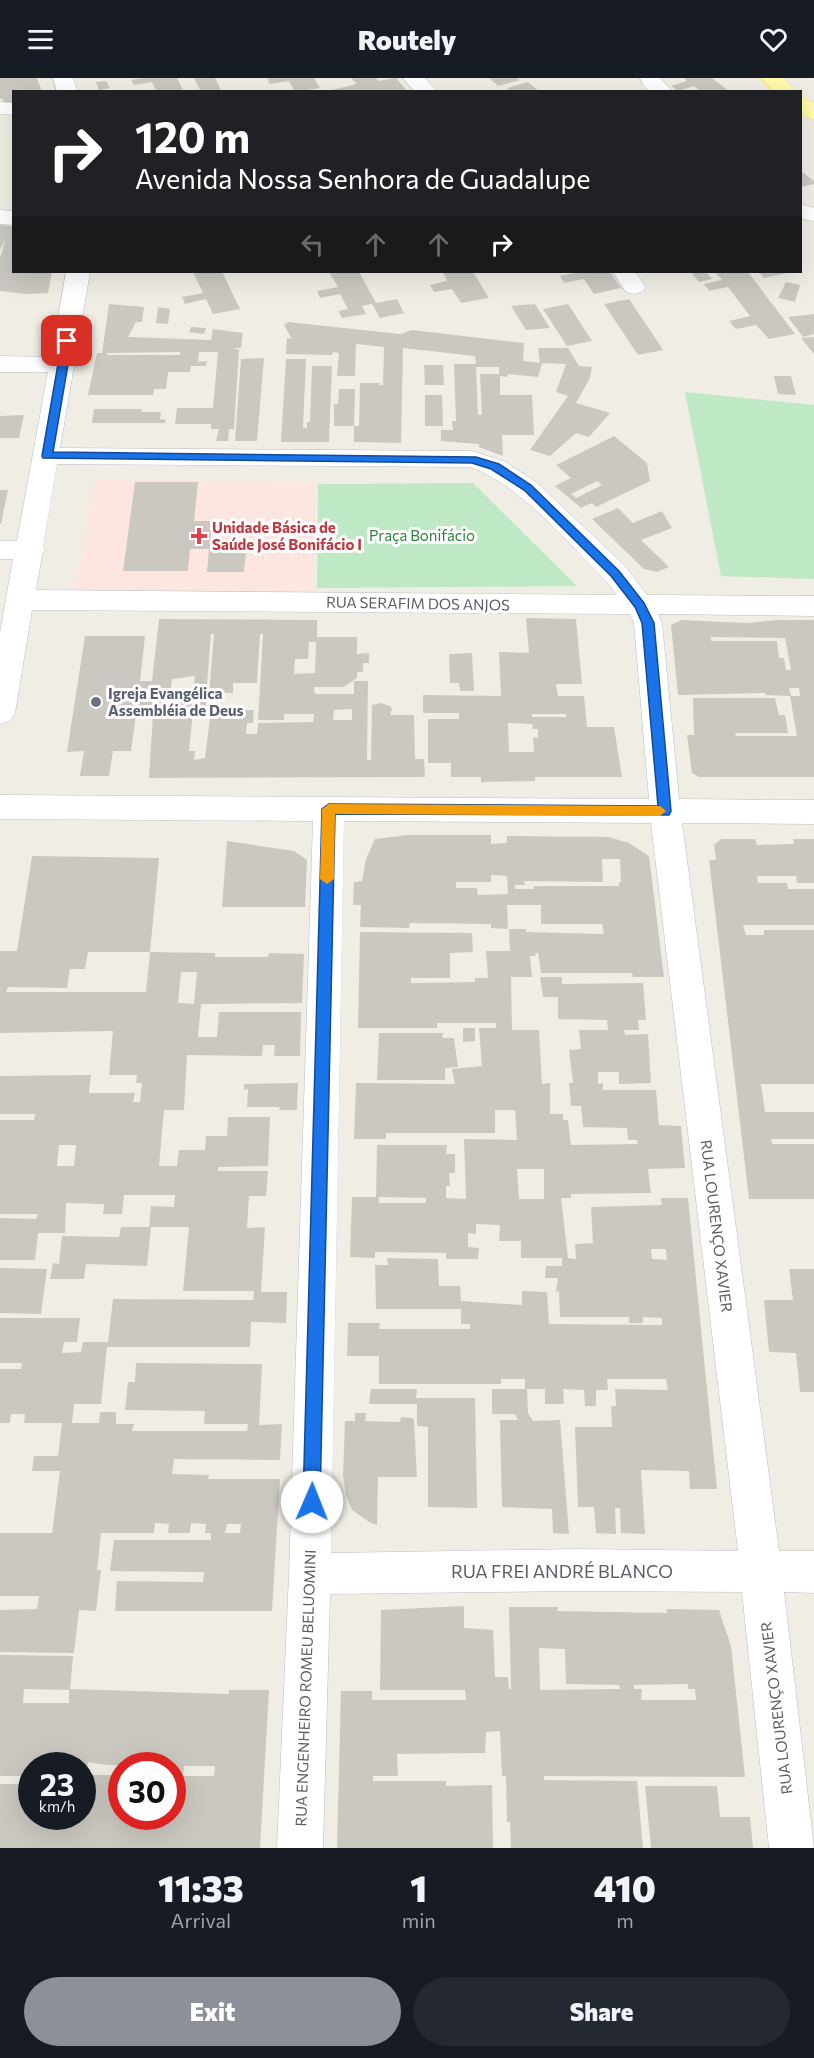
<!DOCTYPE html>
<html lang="en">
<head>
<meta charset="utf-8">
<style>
	body { margin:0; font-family:Commissioner,sans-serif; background:#242831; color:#f1f3f6; height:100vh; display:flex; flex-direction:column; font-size:22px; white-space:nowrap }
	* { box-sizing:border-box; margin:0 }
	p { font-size:20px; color:#9ea1a6 }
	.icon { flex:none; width:33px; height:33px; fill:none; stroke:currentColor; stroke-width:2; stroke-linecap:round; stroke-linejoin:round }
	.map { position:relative; height:1770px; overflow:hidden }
	.sheet { display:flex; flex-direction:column; background:#171b24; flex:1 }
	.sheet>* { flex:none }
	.banner { position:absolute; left:12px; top:12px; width:790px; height:183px; border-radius:0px; box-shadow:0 6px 24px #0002; background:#202124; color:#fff; overflow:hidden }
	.speed { position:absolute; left:18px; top:1674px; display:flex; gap:12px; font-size:30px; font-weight:700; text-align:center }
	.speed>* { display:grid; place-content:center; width:78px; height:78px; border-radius:50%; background:#171b24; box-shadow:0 6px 24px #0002; line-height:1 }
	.speed small { font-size:15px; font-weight:400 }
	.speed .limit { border:9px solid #d22; background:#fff; color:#111 }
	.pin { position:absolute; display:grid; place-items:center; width:51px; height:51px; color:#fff; margin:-26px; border-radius:12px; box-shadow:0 3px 9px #0006 }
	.me { position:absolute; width:66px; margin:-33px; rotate:1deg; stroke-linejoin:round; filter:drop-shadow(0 0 4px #0008) }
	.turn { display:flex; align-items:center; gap:21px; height:126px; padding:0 24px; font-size:27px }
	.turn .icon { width:78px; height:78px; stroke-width:2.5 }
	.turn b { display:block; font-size:42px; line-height:51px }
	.lanes { display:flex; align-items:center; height:57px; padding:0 24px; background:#0003; justify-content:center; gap:30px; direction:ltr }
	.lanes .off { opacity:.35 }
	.eta { display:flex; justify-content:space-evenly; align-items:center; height:102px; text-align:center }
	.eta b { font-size:36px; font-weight:800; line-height:42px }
	.action { display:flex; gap:12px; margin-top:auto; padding:12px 24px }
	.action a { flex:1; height:69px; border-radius:36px; background:#8c9099; color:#fff; font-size:24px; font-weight:800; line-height:69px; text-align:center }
	.action a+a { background:#242831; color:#f1f3f6 }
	header { display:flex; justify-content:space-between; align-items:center; height:78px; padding:0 24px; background:#171b24; font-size:27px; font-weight:800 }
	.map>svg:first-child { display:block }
</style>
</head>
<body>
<header><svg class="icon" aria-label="menu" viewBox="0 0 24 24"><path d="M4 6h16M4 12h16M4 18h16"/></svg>Routely<svg class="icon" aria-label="heart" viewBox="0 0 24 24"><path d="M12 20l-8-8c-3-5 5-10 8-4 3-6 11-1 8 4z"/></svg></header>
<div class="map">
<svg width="814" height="1770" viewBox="0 0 814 1770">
	<rect width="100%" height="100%" fill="#f0eee4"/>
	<!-- medical -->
	<path fill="#fde6e0" d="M94,402l223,1 -6,110 -236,-1z"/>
	<!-- green -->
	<path fill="#bfe9c4" d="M685,314l129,13v174l-93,-3z
		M473,405l104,103 -260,2 1,-104z"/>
	<!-- building -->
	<path fill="#cbc8c1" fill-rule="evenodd" d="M0,0h37l5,14h-28v11h-12l1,-4h-3z
		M143,0h34l7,14h-27l-5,-10 -18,3 -3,-5z
		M194,0h21l7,14h-21z
		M271,0h43l6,10 -25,4 -6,-11 -19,3 -3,-5z
		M351,0h25l2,3 18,-3 12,14h-85l34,-8z
		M489,0h28l3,2 -22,6z
		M684,0h28l18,14h-29l-7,-6 -16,5 -7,-5 16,-5z
		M106,3l4,7 -11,2 -3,-8z
		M528,4l12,10h-29l-4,-4z
		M801,93l13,10v3l-13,3z
		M0,147l14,1v46h38l-4,21 -22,1 -26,-3v-33l6,-20 -6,12z
		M193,194h29l18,37 -27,5 -7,-15 -21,5 -3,-7 21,-4z
		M329,194h30l17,31 21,-4 7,14 -24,5 -8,-14 -10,2 4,8 -24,4 -4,-7 10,-2 -8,-15 -20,4 -3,-7 21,-4z
		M443,194h30l16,26 -28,5 -9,-14 -18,3 -4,-7 17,-4z
		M580,194h30l11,16 -27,6 -10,-15 -20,4 -4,-7z
		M691,194h15l6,7 -13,3z
		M715,194h33l47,62 -26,5 -13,-14 -20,4 -7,-8 21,-5 -22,-29 -19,4 -5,-7 18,-4z
		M759,194h26l2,1 -23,5z
		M786,204l14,3 -5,17 -17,-4z
		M629,221l27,40 7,11 -25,5 -34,-51z
		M109,226l35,3 -2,15h-6l-8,15 83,3 2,-11 30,4 -2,15h-7l5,2 -5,79h-5l-1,12h-12l3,-12h-8v-5h-36l2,-16h36l5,-56h-19l-1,10 9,-1 -1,5h-15l-1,6h-22l-2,17h-12l-1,6h-65l9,-42h5zM180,274v3h-73v-2z
		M535,226l15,24 -24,2 -15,-24z
		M568,226l24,37 -25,5 -24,-37z
		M158,229l12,2 -2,15 -12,-1z
		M814,236v20l-11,3 -15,-20z
		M288,244l112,12 12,-4 112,13 -1,18 19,2 -4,14 -30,-3 -1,3 -7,-1v19h32l2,40h-32l1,21 -24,-9v-3l-38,-3v-11h12l-1,-9h4l-2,-57h22l-1,-8 -72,-8 -2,95 -47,-1v-16h-20v-22h4l1,-15h16l-1,37h5l1,-43h20l-1,2h4l1,-38 -28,-3 -1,32h-18l2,-23 -6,-1 -1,3 -46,-1 1,-16 5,1 -8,-14zM476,289h23v7h-19l2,41h-4z
		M191,249l15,1 -2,6 -15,-2z
		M814,259v17l-13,-16z
		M538,270h30l11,18 13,1 -2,11 -14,25 34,10 -21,24 -13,-4 -26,23 -20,-6 38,-54 -12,-4 10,-28 -26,-1z
		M264,280l-7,83h-22l6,-82z
		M286,281h20l-3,69h4v-6h3l2,-56h20l-3,76h-48z
		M424,287h19l1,20h-19z
		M774,298h17l5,19 -18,-1z
		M425,317h17l1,31h-18z
		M94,331h48l-1,3h20l-1,7 6,1 -1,3h-73z
		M24,337l-5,23h-19v-22z
		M614,358l33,27 3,18 -54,26 -4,-4 -11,5 -26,-22 16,-8 -15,-13zM597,403l5,4 -26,13 -5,-4z
		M135,404h63l-4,39h18l-2,21h37l-3,30h-37l2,-23h-19l-2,22h-65z
		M0,412h8l-7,34h-1z
		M618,430l15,15 29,-12 10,17 -31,12 28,27 -12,5 -13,-3 -52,-50z
		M526,540l50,1 6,65h-26l2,12h26l3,31h27l8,50h-87v4l-54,1v-5h-30v-14h-23v-44h31v-6h-36v-18l78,1 -2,-44 30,1zM532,636h34v3h-34zM508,645l24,1 1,5h5v9l-5,-1 1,15h-25z
		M159,541l158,1v17h40v17l12,-1v10h-6v9h-6v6l-13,9h-30l1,7h39v-13h14l-1,79h4l1,-55 9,-2 9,3 2,3 -2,6h24l1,44h9l1,18 -276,1 4,-63h-17l-5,36h-18l-4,25h-29l4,-25 -17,1 18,-116h60l-5,45h12zM211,556h3l-5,59h24v-10h24l3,-49h3l-5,86h26v-6h30l-1,8 -55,1 -1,11h-11l1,-11h6l1,-13h-43l-6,48 -11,2 1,-9h-6l4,-39h12l2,-17h-37l2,-16 23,-3 -1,8h13zM309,564h7l-1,31 -21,1 1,-15h13zM352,631v11h-19l1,-10z
		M681,542l67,3 29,-3h37v157h-115l-7,-4 -5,-38h7l-1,-37h82l4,17h6l3,18h-53l1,3h61l-7,-40h10l-1,-8h-10l2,8 -26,-1 1,-2 -88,2 -7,-70zM711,559l74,1 6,32h-5l-2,-12h-5l-2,-17h-66z
		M472,575l2,38h-14l-1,-8h-9l-1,-29z
		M408,757h83v9l16,-1v-7l102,1 20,6 20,13 15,121h-31l-1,-4h-91l-3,-20h-2l-1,3h-5l2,21h-21l1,53h27l3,54 8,-1v31h13v6h5l3,25 67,-1 -1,-4h-9l-1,-12 -44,-1 -2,-21h-10l-2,-23h4l-4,-33 12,-1 -2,-19h29l-1,-10 -49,-1v-22h-15l-3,-20h22v7l81,-1 3,37h-8l1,10h-15l1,5 23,-1 3,49 -32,1v-12h-21v12l5,-1v7h53l3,35 22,1 4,42 -37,1 3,24 -80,1v4h-10l7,60 8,1 -1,-15 18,-1 -2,-36 71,-2 -1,-7h27l29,291h-27l-1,-18 -48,-1 4,64 -24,-1 -1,-25h-5l1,26 -20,-1 -2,-26h-16l-3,-80h37l-1,-21h5l-1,-17 53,1 -2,-11h-59l1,11h-12v16h-11l-1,-16 -21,-1 1,15h-19v-15h-20v-10h-24v5h-122v-28h-32l1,-33h32l-1,6h91v-5h-9v-15h-85l-1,-44h13l-1,-7 51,1 1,27h21l1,15 61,4v-14l25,1 2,32 113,1v-7l-19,-1v6h-14v-6h-69l-1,-26 -3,1 2,-14h-13l1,-12h16v-8h-41v-17h-22l1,-16 -24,-1v10l-8,-1v14l11,1 -1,11h-32v-6l-71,-1v6l-25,-1 2,-60h24l1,-52h70l-1,9h9v19h-6l1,13h-4v12l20,1 -2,-60 53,1 -2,-30h-20v23h-109v6h-32l2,-56 99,1 -3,-15 30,-3 -3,-38h17v-5h-59v5h-79l2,-96 112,1 1,19 -23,1v25h-39v5l64,-1v-4h13l-2,-27h24l-1,-22h17v3l78,2 -2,-10h-61v-19h-34l1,24 -17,-1v-4l-81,-1 -1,5 -49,-1 1,-22h-8l1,-23 8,-1 4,-22 9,-20zM602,781h18l1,23h-2v4h-85v3h-19v-4h10l-1,-4 79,1zM491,797l16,1 1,18 -30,1 -1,-7h-21v-6h35zM517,1091h27v30h-25zM379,1119l47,1v5h-47zM651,1171h15l1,11 -15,-1z
		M721,761h34l2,6 37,-1 -1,-5h21v44h-17l-1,-7h-39l1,7h29l1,6h26v36h-71l3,10h18v-5h50v154h-53l4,28h49v27h-43l1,5h42v55h-65l-40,-339h7l-2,-15z
		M227,763l67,10 13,9 -2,47h-83z
		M32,778l127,2 -9,94 65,1v4h53l1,-4 35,1 -2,49 -101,1 -3,33h19l2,-25h82l-1,44h-26l1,-11h-12l-1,11 -75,-1 -3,55h-20l-5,56h18l2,-16h26l1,-14h21l1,-19h42l-2,49 -50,1v4h50l-2,25h-17l-2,32 18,-1 -4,65h26l-1,31 -35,-1 -1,25h-143l-6,57h-27l-2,19h27l1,-11h16v12h18l-2,7h115l1,-7h-44l1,-13 -80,-1 3,-28h7l1,-19 126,1 -3,61 23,-1 -2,36 -106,-1 -2,15 37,1 -1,4h72l-8,132h-157l2,-30 86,1 1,-10 -94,-1 4,-31h97v-7h-6l1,-9 -15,-1 -1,10h-22l1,-9 -14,-1 -1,10h-53l-4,37h4l-5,41 -17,-1 -5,43 -74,-1v-42l37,-1 2,-13h-39v-63h52l8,-62h-28l2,-15h24l4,-33h-38l1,-9h-14l-1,9h-10v-54h21l1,-6h-22v-45h80l-3,24h-13l-2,11 19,-1 2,-10h25l5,-43 140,1 1,-9h-71l6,-64h-38l-4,39 -61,-2 -2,15h-34l3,-16 6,1 3,-28 57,1 2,-10h28l2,-21 23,1 1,-12h-51l-2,19h-19l1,-10 -38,-1 -1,30h-27l-3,27h-35v-42l36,1 2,-5h-38v-94h34l1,-6h-35v-38l91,-1 -2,18h46l-2,9h7l2,-19h-6l1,-8h-28l4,-44 -113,2v-82h17zM88,874h62l-4,40h-140l2,-5 59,1 3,-19h15zM181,894h16l-3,32 -16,-1zM59,1067h17l-2,21h-17zM227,1446h14l-1,9h-15z
		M463,950h12v13l-12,1z
		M379,955h64l-1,5h12l4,29 -13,1v12h-68z
		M298,1005l-1,27h-18l1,-3h-33l1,-18 -4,1v-6z
		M0,1190l47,1 -6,45 -41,-1z
		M789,1191h25v123h-14l-4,-39 -27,-1 -5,-52h29z
		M371,1311h46l-1,9h59l2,110 -49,-1v-80l-11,-1v-22h-48z
		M492,1311h35l1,24 5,8 27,-1 9,114 -16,-1 -1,-24 -50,-2 -2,-87h18l-3,-6h-23z
		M355,1335h11l-1,8 35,1 1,-5 12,1 1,3 3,56h-39l-1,48 -8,-3 -17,-12 -6,-15 -3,-20 2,-54h10z
		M464,1528v22l29,2 2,47h13l1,12h2l-2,-82h49l-1,4 110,2 -1,-4 53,1 12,36 14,131 -201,-1v4l93,1 6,67h-132l-1,-26h-3l-1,-46h-4l-2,-45 -14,1 -1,21 -88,1 1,22h-25v5h73v5l46,-1 1,63h-156l4,-157h31v9h94l-1,-10h-85l1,-80zM539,1570l26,1 1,35 53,1 1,4 -80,1zM688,1606v5h7l1,11h-55l1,-11h-8v-4z
		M0,1577l73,1 -3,33 159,5v-4h40l-9,158h-260v-64h32v32h50v-50h-50v10h-32zM24,1611l45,1v13h-46zM88,1684l19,3 65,1v50h-50v-41h-35zM184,1688h31l-1,10h-31z
		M645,1708h72l3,31h30l3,31h-102z"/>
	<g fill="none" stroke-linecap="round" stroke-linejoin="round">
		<!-- minor casing -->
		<g stroke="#bcbdc4" stroke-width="1">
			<path id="minor" d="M53,0h20l5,14h-21z
				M403,0h22l12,14h-22z
				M640,0h20l13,14h-23l-6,-6z
				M0,24l14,1v12l-14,-1z
				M801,126l13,4v14l-13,-4z
				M0,132l14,1v14l-14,-1z
				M66,194h24l-30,176 412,3 32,10 32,21 89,84 22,29 167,1v20l-156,-2 4,9 17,176 135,1v24l-132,-1 97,728h35v42l-30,-1 30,256h-45l-27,-256 -162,-1 -250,3 -7,254h-46l12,-274 24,-753 -313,-2v-24l649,4 -15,-176 -4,-9 -598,-4 -17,103 -5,8 -10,3v-91l13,-74h-13v-18h17l31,-169h-48v-16l51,1zM57,386l413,3c52,19 96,74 135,113l12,15 -581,-5 6,-35 3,-5 -2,-3zM344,743l307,2 87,728 -158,-2 -249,4z
				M613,194h22l11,15 -4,5 -8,2 -8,-2z"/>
		</g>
		<!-- major casing -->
		<g stroke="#fade53" stroke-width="1">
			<path id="major" d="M761,0h22l14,14h-23z
				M801,19l13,6v17l-13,-6z"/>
		</g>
		<!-- minor -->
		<use href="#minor" fill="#fff" fill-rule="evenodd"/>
		<!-- major -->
		<use href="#major" fill="#fffbaa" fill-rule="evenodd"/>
	</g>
	<!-- route -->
	<path fill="#1a73e8" stroke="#114b97" stroke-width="1.5" d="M67,260l5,3 -19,111 423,5 23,7 32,21 88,86 25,32 10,20 17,188 -2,4 -334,-1 -15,688 -3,6 -5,2 -6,-2 -3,-6 19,-693 7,-5 329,2 -16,-183 -7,-16 -24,-31 -87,-86 -33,-21 -19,-6 -429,-5 -1,-2 20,-115z"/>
	<!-- slow -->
	<path fill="#f59e0b" d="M329,726l331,2 6,5 -6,5 -325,-2 -1,65 -7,5 -7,-5 2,-70z"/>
	<!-- markers -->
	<path fill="#e0444e" stroke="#fff" stroke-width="2" d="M196 449h6v6h6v6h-6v6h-6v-6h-6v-6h6z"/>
	<circle fill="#6b7280" stroke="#fff" stroke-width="2" cx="96" cy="624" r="6"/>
	<g text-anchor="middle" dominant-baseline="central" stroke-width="6" stroke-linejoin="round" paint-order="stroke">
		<!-- health labels -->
		<g font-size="15" font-weight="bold" fill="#be3a42" stroke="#fff" text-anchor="start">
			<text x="212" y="449">Unidade Básica de<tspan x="212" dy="17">Saúde José Bonifácio I</tspan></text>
		</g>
		<!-- park labels -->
		<g font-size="15" fill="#2f823c" stroke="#fff">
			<text x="422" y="457">Praça Bonifácio</text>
		</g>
		<!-- street labels -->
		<g font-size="15" fill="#5c5f66" stroke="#fff">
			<text transform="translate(418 525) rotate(1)">RUA SERAFIM DOS ANJOS</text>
			<text transform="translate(717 1148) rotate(83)">RUA LOURENÇO XAVIER</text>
			<text transform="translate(305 1610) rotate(-88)">RUA ENGENHEIRO ROMEU BELUOMINI</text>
			<text transform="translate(776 1630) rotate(-97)">RUA LOURENÇO XAVIER</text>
		</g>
		<!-- worship labels -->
		<g font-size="15" font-weight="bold" fill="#5b616d" stroke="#fff" text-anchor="start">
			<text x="108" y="615">Igreja Evangélica<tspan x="108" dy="17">Assembléia de Deus</tspan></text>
		</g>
		<!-- near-street labels -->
		<g font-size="18" fill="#5c5f66" stroke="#fff">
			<text x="562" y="1493">RUA FREI ANDRÉ BLANCO</text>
		</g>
	</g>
</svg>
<div class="speed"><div>23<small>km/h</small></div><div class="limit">30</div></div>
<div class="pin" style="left:67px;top:263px;background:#d93025"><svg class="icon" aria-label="arrive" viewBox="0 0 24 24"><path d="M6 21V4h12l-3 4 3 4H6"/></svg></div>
<svg class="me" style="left:312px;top:1424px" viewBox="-20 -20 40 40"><circle r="19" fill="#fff"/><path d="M0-13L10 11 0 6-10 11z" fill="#1a73e8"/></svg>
<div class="banner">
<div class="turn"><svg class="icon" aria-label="right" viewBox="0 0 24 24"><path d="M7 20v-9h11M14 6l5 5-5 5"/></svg><div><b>120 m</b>Avenida Nossa Senhora de Guadalupe</div></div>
<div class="lanes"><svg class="icon off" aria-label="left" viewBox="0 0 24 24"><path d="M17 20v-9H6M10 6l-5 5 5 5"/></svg><svg class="icon off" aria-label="ahead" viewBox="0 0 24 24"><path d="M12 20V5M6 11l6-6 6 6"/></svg><svg class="icon off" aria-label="ahead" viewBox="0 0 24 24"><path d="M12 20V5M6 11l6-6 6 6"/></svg><svg class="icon" aria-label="right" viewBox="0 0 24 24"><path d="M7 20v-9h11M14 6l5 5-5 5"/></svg></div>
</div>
</div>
<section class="sheet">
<div class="eta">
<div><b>11:33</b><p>Arrival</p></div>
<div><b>1</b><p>min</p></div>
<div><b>410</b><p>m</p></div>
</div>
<div class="action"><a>Exit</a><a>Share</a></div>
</section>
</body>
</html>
